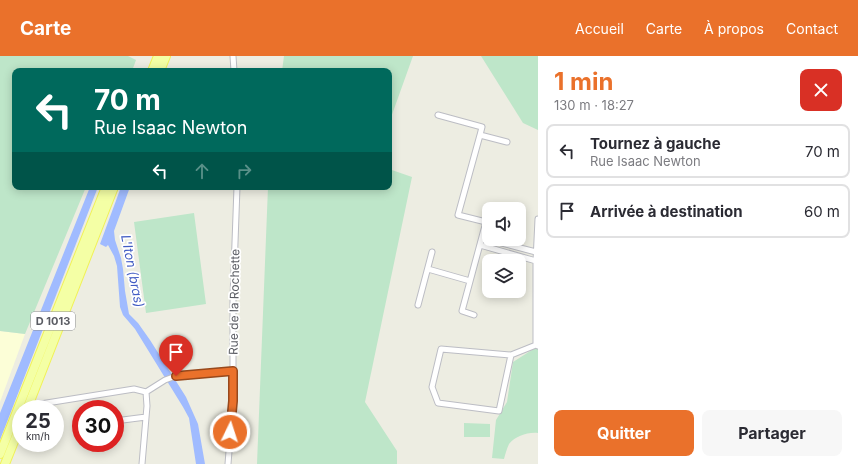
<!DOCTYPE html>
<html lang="fr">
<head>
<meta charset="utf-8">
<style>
	body { margin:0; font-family:Inter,sans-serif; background:#f7f7f7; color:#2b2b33; height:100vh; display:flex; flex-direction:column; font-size:15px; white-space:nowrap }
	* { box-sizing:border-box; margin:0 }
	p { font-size:13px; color:#7c7c81 }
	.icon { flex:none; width:22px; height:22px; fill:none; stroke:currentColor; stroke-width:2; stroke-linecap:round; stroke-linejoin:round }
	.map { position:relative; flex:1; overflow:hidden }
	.panel { display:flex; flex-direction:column; background:#fff; width:320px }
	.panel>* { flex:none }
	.hud { position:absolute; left:12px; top:12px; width:380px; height:122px; border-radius:8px; box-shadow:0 2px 10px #0003; background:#00695c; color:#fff; overflow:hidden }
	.fabs { position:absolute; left:482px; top:146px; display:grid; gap:8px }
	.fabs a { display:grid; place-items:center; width:44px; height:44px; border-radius:8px; background:#fff; box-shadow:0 2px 10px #0003; font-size:20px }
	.speed { position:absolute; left:12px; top:344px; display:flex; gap:8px; font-size:20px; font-weight:700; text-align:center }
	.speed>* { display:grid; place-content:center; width:52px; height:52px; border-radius:50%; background:#fff; box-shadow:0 2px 10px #0003; line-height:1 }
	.speed small { font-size:10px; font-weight:400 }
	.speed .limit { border:6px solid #d22; background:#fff; color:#111 }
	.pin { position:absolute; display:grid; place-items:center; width:34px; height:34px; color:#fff; margin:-41px -17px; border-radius:50% 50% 50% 0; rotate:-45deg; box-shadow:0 0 4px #0007 }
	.pin .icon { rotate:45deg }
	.me { position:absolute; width:44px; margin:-22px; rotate:4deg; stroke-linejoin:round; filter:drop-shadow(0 0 3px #0008) }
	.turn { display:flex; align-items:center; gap:14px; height:84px; padding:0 16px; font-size:18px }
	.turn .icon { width:52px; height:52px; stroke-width:2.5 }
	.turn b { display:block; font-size:28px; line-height:34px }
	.lanes { display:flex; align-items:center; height:38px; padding:0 16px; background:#0003; justify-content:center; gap:20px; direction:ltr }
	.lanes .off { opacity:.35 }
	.round { display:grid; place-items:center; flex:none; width:42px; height:42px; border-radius:8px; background:#f7f7f7 }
	.head { display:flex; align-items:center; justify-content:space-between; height:68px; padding:0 16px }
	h1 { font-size:24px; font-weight:700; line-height:30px; color:#ea712b }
	.primary-button { display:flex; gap:8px; margin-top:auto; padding:8px 16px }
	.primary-button a { flex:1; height:46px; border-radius:8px; background:#ea712b; color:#fff; font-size:16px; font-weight:700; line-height:46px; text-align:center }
	.primary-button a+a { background:#f7f7f7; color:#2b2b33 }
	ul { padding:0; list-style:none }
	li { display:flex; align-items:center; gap:12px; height:54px; margin:0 8px 6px; padding:0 8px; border:2px solid #e1e1e2; border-radius:8px }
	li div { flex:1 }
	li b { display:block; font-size:15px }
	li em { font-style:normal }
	header { display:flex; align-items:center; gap:24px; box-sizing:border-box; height:56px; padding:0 20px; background:#ea712b; color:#fff }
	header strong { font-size:19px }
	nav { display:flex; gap:22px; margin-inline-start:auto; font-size:14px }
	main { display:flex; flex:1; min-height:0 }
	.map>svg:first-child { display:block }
</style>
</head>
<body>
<header>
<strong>Carte</strong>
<nav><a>Accueil</a><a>Carte</a><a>À propos</a><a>Contact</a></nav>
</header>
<main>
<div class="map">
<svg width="538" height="408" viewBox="0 0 538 408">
	<rect width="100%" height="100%" fill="#edede2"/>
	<!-- commercial -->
	<path fill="#fcfed7" d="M0,275l25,3 -25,68z"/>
	<!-- green -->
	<path fill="#bee6c9" d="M0,0h128l8,4 -4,11h-117v116h71l-61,147 -25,-3z
		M284,0h129l-24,67v-52h-107z
		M481,0h57v74l-15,-7z
		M389,113l23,8 -47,225 32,49v13h-140l11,-277h121z
		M194,157l12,91 -60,9 -12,-91z
		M535,292l3,1v84c-11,-1 -22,3 -29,11 -2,4 -4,11 -5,15l-12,-1 4,-38 11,-18 6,-40z
		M464,367l26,1v13h-26z"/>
	<!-- water -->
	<path fill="#a0bbff" d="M90,131h8l-98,253v-27z
		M121,131h9l-16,44 1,9 6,18 2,11 2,22 4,23 9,9 12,17 36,57 12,27 7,40h-9l-7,-46 -6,-11 -48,-78 -12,-14 -3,-8 -3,-41 -3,-10 -6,-11 -2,2 -6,-3z"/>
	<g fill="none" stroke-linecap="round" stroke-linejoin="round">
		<!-- street casing -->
		<g stroke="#bcbdc4" stroke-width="7">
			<path id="street" d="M233,0l1,15
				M438,59l44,12 -2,8
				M538,163l-2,42v84l2,1
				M482,182l54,14
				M480,189l56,16
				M428,213l42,12
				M418,249l14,-53
				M474,259l-12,-4 24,-89 -28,-7 22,-80 27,7
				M511,299l-12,56 -61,-8 -6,-16 9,-38 70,6 25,-10
				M28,350l106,-17 12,3
				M115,365l31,-4
				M142,408l5,-58 -1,-14 19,-12 11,-4 57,-5
				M228,408l5,-63v-103l4,-111"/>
		</g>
		<!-- primary casing -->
		<g stroke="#f1f256" stroke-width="10">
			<path id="primary" d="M152,15l6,-15
				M160,15l6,-15
				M27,353l87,-222
				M0,398l106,-267
				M5,408l16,-40"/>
		</g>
		<!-- street -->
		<use href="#street" stroke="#fff" stroke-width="5"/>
		<!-- primary -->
		<use href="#primary" stroke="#f4ffa5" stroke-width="8"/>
	</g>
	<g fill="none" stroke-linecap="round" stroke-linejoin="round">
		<!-- route casing -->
		<g stroke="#98491c" stroke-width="10">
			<path id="route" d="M176,320l57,-5v30l-3,31"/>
		</g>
		<!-- route -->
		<use href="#route" stroke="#ea712b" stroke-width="7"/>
	</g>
	<g text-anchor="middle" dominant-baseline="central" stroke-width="3.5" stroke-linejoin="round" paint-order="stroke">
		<!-- shield labels -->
		<rect fill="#fff" stroke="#8c8d92" stroke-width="1" x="31" y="256" width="44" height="18" rx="3"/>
		<g font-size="11" font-weight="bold" fill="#5a5c63">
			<text x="53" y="265">D 1013</text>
		</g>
		<!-- street labels -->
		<g font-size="12" fill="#5a5c63" stroke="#fff">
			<text transform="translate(234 246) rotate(-89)">Rue de la Rochette</text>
		</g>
		<!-- water labels -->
		<g font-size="13" font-style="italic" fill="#425cc3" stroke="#fff">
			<text transform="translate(133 215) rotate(79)">L'Iton (bras)</text>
		</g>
	</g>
</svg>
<div class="fabs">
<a><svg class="icon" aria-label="sound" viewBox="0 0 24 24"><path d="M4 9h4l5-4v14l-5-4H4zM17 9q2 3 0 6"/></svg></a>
<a><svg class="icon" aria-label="layers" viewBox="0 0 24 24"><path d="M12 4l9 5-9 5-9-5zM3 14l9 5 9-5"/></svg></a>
</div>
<div class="speed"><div>25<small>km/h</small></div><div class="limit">30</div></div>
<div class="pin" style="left:176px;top:320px;background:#d93025"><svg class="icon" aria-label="arrive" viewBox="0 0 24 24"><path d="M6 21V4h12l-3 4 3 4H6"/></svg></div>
<svg class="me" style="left:230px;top:376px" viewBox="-20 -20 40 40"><circle r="17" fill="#ea712b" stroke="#fff" stroke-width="3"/><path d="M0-11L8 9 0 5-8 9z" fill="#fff"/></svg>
<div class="hud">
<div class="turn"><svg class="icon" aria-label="left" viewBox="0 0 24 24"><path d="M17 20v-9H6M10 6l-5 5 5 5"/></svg><div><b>70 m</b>Rue Isaac Newton</div></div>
<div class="lanes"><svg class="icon" aria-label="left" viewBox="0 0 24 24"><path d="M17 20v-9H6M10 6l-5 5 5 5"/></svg><svg class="icon off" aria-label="ahead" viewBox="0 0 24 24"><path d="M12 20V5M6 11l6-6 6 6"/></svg><svg class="icon off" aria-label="right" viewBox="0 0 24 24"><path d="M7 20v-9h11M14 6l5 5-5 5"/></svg></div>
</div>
</div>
<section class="panel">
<div class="head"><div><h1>1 min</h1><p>130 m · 18:27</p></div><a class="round" style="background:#d93025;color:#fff"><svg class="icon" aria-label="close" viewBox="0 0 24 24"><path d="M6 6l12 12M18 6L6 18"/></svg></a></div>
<ul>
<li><svg class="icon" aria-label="left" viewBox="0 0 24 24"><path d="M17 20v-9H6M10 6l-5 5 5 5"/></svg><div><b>Tournez à gauche</b><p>Rue Isaac Newton</p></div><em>70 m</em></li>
<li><svg class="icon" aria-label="arrive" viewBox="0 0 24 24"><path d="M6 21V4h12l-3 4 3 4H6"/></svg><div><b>Arrivée à destination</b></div><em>60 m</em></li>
</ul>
<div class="primary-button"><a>Quitter</a><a>Partager</a></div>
</section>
</main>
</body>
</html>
